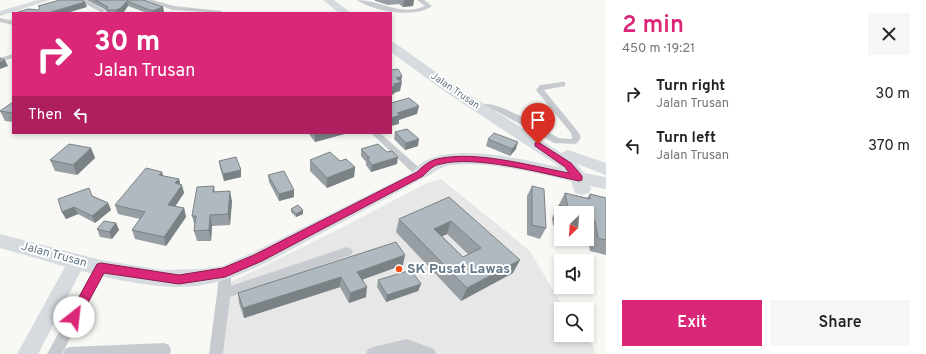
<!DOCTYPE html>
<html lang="en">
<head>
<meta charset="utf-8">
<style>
	body { margin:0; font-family:Overpass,sans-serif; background:#f6f6f6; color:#222; height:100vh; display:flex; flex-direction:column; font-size:15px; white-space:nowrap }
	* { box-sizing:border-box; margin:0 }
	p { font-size:13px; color:#767676 }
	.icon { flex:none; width:22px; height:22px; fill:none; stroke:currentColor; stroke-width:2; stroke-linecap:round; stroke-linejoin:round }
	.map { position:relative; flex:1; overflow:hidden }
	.panel { display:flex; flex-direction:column; background:#fff; width:320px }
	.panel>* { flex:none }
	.hud { position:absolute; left:12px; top:12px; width:380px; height:122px; border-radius:0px; box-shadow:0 2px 6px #0003; background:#db2777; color:#fff; overflow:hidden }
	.needle { width:26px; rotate:205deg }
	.tools { position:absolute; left:554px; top:206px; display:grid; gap:8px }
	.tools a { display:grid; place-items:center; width:40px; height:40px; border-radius:0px; background:#fff; box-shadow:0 2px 6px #0003; font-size:20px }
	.pin { position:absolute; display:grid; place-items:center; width:34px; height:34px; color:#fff; margin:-41px -17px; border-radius:50% 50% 50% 0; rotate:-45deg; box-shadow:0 0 4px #0007 }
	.pin .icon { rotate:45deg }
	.me { position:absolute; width:44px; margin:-22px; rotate:29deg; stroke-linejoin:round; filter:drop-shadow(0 0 3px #0008) }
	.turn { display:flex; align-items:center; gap:14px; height:84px; padding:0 16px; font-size:18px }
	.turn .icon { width:52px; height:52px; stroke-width:2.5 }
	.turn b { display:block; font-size:28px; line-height:34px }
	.then { display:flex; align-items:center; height:38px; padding:0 16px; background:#0003; gap:8px; font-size:15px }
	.round { display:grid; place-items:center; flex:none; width:42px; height:42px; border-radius:0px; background:#f6f6f6 }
	.overview { display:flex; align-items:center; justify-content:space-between; height:68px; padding:0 16px }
	h1 { font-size:24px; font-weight:600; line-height:30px; color:#db2777 }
	.cta { display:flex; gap:8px; margin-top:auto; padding:8px 16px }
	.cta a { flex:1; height:46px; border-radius:0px; background:#db2777; color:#fff; font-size:16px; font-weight:600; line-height:46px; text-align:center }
	.cta a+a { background:#f6f6f6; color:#222 }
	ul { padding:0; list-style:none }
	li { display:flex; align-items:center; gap:12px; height:52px; padding:0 16px }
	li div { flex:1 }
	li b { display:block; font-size:15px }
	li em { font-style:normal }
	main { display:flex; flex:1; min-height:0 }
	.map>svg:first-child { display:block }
</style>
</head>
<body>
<main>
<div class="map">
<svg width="606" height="354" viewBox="0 0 606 354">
	<rect width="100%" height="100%" fill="#f8f8f5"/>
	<!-- built -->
	<path fill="#e6e7e6" d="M441,179l89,72 30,51 6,7h-5v26l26,-1 9,20h-385l8,-66 124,-61 84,-44z"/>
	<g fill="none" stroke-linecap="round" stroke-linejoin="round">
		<!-- street -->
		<path fill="#c7cbcf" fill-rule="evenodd" d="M81,0h6l19,11 -5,1 -20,-10z
			M144,0h9l21,6 47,5 3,2 -51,-3z
			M357,0c23,0 44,17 68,6l-8,-6h7l8,6c-16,13 -60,5 -75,-6z
			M0,18l13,3v4l-13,-3z
			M13,54v4l-13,4v-4z
			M562,82h3v4l-21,4 35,43 2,5 -5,6 -22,-1 -58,-32c-7,-3 -16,0 -21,-4 15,-14 68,23 84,31l12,1 1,-1 -1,-5 -35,-43 4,-5z
			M371,133h9l44,39 1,2 -1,2h-8z
			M347,247l4,2 2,3 -2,3 -121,42 -7,57h-14l8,-60 2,-21 2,-4 4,-1 4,1 2,4v13z
			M101,263l4,1 2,4 -45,86h-15l50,-90z
			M407,339l27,10 2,5h-70l2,-5 5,-2z
			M164,343l5,2 2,5 -1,4h-107l2,-5 5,-2z"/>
		<!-- secondary -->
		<path fill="#d6dbdf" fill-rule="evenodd" d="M38,0h12l-50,16v-5z
			M77,254l6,2 3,5 -48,93h-21l54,-98z"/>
		<!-- primary -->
		<path fill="#d6dbdf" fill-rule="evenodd" d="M420,169l5,2 2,3 -2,3c-35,19 -71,39 -107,58 -44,23 -89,53 -140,52 -58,-1 -122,-24 -178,-39v-14l101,26 61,10 39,-1 22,-3 29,-13z"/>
		<!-- highway -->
		<path fill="#d6dbdf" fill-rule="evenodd" d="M323,0h11l17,13h-12z
			M391,42l4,1 59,42 107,68 7,-3 38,13v12l-29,-11 7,9 22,4v12l-16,-3 1,3 -2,4 -7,2 -7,-2 -4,-12c-38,-8 -80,-20 -119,-16 -19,2 -23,17 -38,13l-3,-4c24,-38 112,-14 149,-7l-116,-76 -53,-39z"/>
	</g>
	<!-- wall -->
	<path fill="#979fa4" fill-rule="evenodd" d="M87,0h56l20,7 1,5 -3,1h-14l-19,-7 -5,7h-16l-1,-3z
		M375,0h39l-1,6 -10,1 -4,-3 -11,1 -13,-4z
		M13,102v20l-8,-1 -5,-10z
		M395,132l23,14 -13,4 -11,-11z
		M309,133h39l-33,9 -6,-8z
		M488,139l28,10 -6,7 -24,-10z
		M91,148l4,10 -18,17 -22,-4 -5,-11z
		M361,149l26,3 10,12 -26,8 -5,-7v-3l-5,-6z
		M310,160l30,1 15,6 -1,10 -27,11 -17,-17z
		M219,161l22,9v7l-17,4 -4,-13z
		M162,172l1,4 16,3 1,5 4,9 -9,13 9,2 2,9 -20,29 -31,-7 -3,-9 8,-11 -22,-5 -3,-9z
		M268,175l26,15v7l-15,4 -10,-19z
		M214,186l1,6 17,9 -2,24 -18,1 -1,15h-14l-3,-10 1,-4 -3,-11z
		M532,186l14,42 -6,11 -13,-4v-39z
		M565,193l22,5 3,-4 16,4v57l-16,-4 -3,-16v-22h-26v14l-8,-2 -1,-7z
		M93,196l15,7 3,7 -16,13 -17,-9 -12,5 -4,-7z
		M449,197l64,76 -52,28 -65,-69 3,-13zM447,234l21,20 -5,3 -21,-21z
		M291,209l12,5 -7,3 -5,-5z
		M116,223l3,7 -7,9 -12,-2 -3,-8z
		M403,265l-40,14 3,18 -17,6 -9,-16 -96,31 -5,-15 -1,-10z
		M378,280l43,4 -3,7 -32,11 -9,-15z"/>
	<!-- shaded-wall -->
	<path fill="#7b8286" d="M404,0h10l-1,6 -10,1z
		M127,1l1,5 -5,7h-6l-1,-3z
		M85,2l2,5 -20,6h-16v-1z
		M163,7l1,5 -3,1h-8l-1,-2z
		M5,60l3,6 -8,3v-7z
		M402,76l-1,7 1,-1 -2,9 -6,2v1l-3,1v-8l5,-9z
		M419,106l-2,8 -18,6v4l-8,2v-8l6,-5z
		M324,133h24l-33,9v-7z
		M419,139l-1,7 -13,4 1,-7z
		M518,142l-2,7 -6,7 2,-7z
		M91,148l4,10 -18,17 -4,-10z
		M398,157l-1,7 -26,8 1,-7z
		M355,167l-1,10 -27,11v-10z
		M241,170v7l-17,4 -1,-7z
		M162,172l2,8 -5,-5z
		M179,179l2,8 1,-2 2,8 -13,20 -3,-8 7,-22z
		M294,190v7l-15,4v-7z
		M230,191l2,10 -2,24 -2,-11z
		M108,203l3,7 -16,13 -3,-7z
		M74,207l4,7 -12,5 -4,-7z
		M184,208l2,9 -20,29 -2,-9z
		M303,210v4l-7,3v-3z
		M210,215l2,11 -1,15 -2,-11z
		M451,221l-4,13 -17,8 4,-13z
		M116,223l3,7 -7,9 -3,-7z
		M405,255l-2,10 -47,17 1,-10z
		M520,260l-7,13 -52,28 6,-13z
		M341,277l-1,10 -96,31 -1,-10z
		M421,284l-3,7 -32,11 1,-7z
		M367,287l-1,10 -17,6 1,-10z"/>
	<!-- building -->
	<path fill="#b0b9bf" stroke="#7b8286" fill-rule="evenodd" d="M60,0h22l3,2 -34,10 3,1h-39l13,-4 10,1 2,-2 -2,-2z
		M95,0h48l20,7 -11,4 -25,-10 -6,7 -5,2h-10l2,-3z
		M0,58l5,2 -5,2z
		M398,69l4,7 -6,2 6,4 -8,2 1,2 -4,1v-17z
		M409,98l10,8 -22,7 3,2 -9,3v-15z
		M13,102v11l-13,-2z
		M407,129l12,10 -13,4 -11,-11z
		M313,133h11l-9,2z
		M494,133l24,9 -6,7 -24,-10z
		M69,144l22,4 -18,17 -23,-5z
		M378,144l9,8 5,-1 6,6 -26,8 -5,-7h3l-9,-9z
		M330,152l10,9 6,-2 9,8 -28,11 -17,-18z
		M236,157l5,13 -18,4 -4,-13z
		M146,168l16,4 -3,3 20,4 -4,4 7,2 -14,20 16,3 -20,29 -32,-7 13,-18 -30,-7z
		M284,171l10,19 -15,4 -11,-19z
		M214,186l-1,6 17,-1 -2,23 -18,1 -1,15 -15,1 2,-15h-4l5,-29z
		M532,186l12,3 2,39 -14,-3z
		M89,188l3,8 16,7 -16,13 -18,-9 -12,5 -4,-13z
		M565,193l25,6v-5l16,4v42l-8,-2 -3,-17 -8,-2v-6h-27l-1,-8 9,3z
		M449,197l71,63 -53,28 -68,-69zM451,221l30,27 -18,9 -29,-28z
		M298,205l5,5 -7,4 -5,-5z
		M104,221l12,2 -7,9 -12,-3z
		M396,242l9,13 -48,17 10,15 -17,6 -9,-16 -98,31 -5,-15z
		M411,270l10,14 -34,11 -9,-15z"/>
	<!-- route -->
	<path fill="#db2777" stroke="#8e194d" d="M538,142l33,21 11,13v4l-3,1c-37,-8 -103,-26 -138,-17 -8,1 -13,7 -18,12l-161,85 -37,16 -46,7 -75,-11 -26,48 -4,1 -4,-1 -2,-4 29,-53 4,-1 78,12 44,-7 31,-13 163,-83c6,-6 12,-11 20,-13 39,-9 94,7 132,14l-4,-6 -30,-21v-3z"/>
	<!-- markers -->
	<circle fill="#f64f17" stroke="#fff" stroke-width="1.5" cx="399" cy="269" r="4"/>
	<g text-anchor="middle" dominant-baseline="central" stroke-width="4" stroke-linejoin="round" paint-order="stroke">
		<!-- far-street labels -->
		<g font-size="10" fill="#647889" stroke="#fff">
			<text transform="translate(455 91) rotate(34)">Jalan Trusan</text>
		</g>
		<!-- street labels -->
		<g font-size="12" fill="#647889" stroke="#fff">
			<text transform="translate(54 255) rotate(15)">Jalan Trusan</text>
		</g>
		<!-- near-poi labels -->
		<g font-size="14" font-weight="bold" fill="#647889" stroke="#fff" text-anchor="start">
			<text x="407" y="269">SK Pusat Lawas</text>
		</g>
	</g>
</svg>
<div class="tools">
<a><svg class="needle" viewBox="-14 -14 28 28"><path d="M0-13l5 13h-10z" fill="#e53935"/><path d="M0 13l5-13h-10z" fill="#767676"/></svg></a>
<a><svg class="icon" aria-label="sound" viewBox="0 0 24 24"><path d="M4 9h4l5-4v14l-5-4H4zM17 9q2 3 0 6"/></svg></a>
<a><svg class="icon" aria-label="search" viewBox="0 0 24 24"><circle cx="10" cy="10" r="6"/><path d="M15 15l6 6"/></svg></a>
</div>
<div class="pin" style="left:538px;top:144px;background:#d93025"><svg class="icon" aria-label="arrive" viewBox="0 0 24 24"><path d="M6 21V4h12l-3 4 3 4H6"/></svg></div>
<svg class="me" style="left:74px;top:317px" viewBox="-20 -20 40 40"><circle r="19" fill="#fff"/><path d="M0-13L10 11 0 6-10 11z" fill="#db2777"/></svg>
<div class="hud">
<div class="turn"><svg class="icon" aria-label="right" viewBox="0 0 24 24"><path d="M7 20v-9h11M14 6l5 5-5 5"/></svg><div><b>30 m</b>Jalan Trusan</div></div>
<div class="then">Then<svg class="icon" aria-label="left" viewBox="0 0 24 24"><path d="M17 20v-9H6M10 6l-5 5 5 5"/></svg></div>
</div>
</div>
<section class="panel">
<div class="overview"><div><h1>2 min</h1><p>450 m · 19:21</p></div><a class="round"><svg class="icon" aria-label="close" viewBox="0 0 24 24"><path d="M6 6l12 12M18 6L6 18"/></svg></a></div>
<ul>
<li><svg class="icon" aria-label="right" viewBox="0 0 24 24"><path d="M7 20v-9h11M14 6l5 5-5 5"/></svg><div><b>Turn right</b><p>Jalan Trusan</p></div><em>30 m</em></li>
<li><svg class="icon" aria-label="left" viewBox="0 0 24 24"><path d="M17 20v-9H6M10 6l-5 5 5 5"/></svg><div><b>Turn left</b><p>Jalan Trusan</p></div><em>370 m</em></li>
</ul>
<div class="cta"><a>Exit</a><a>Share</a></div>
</section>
</main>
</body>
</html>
